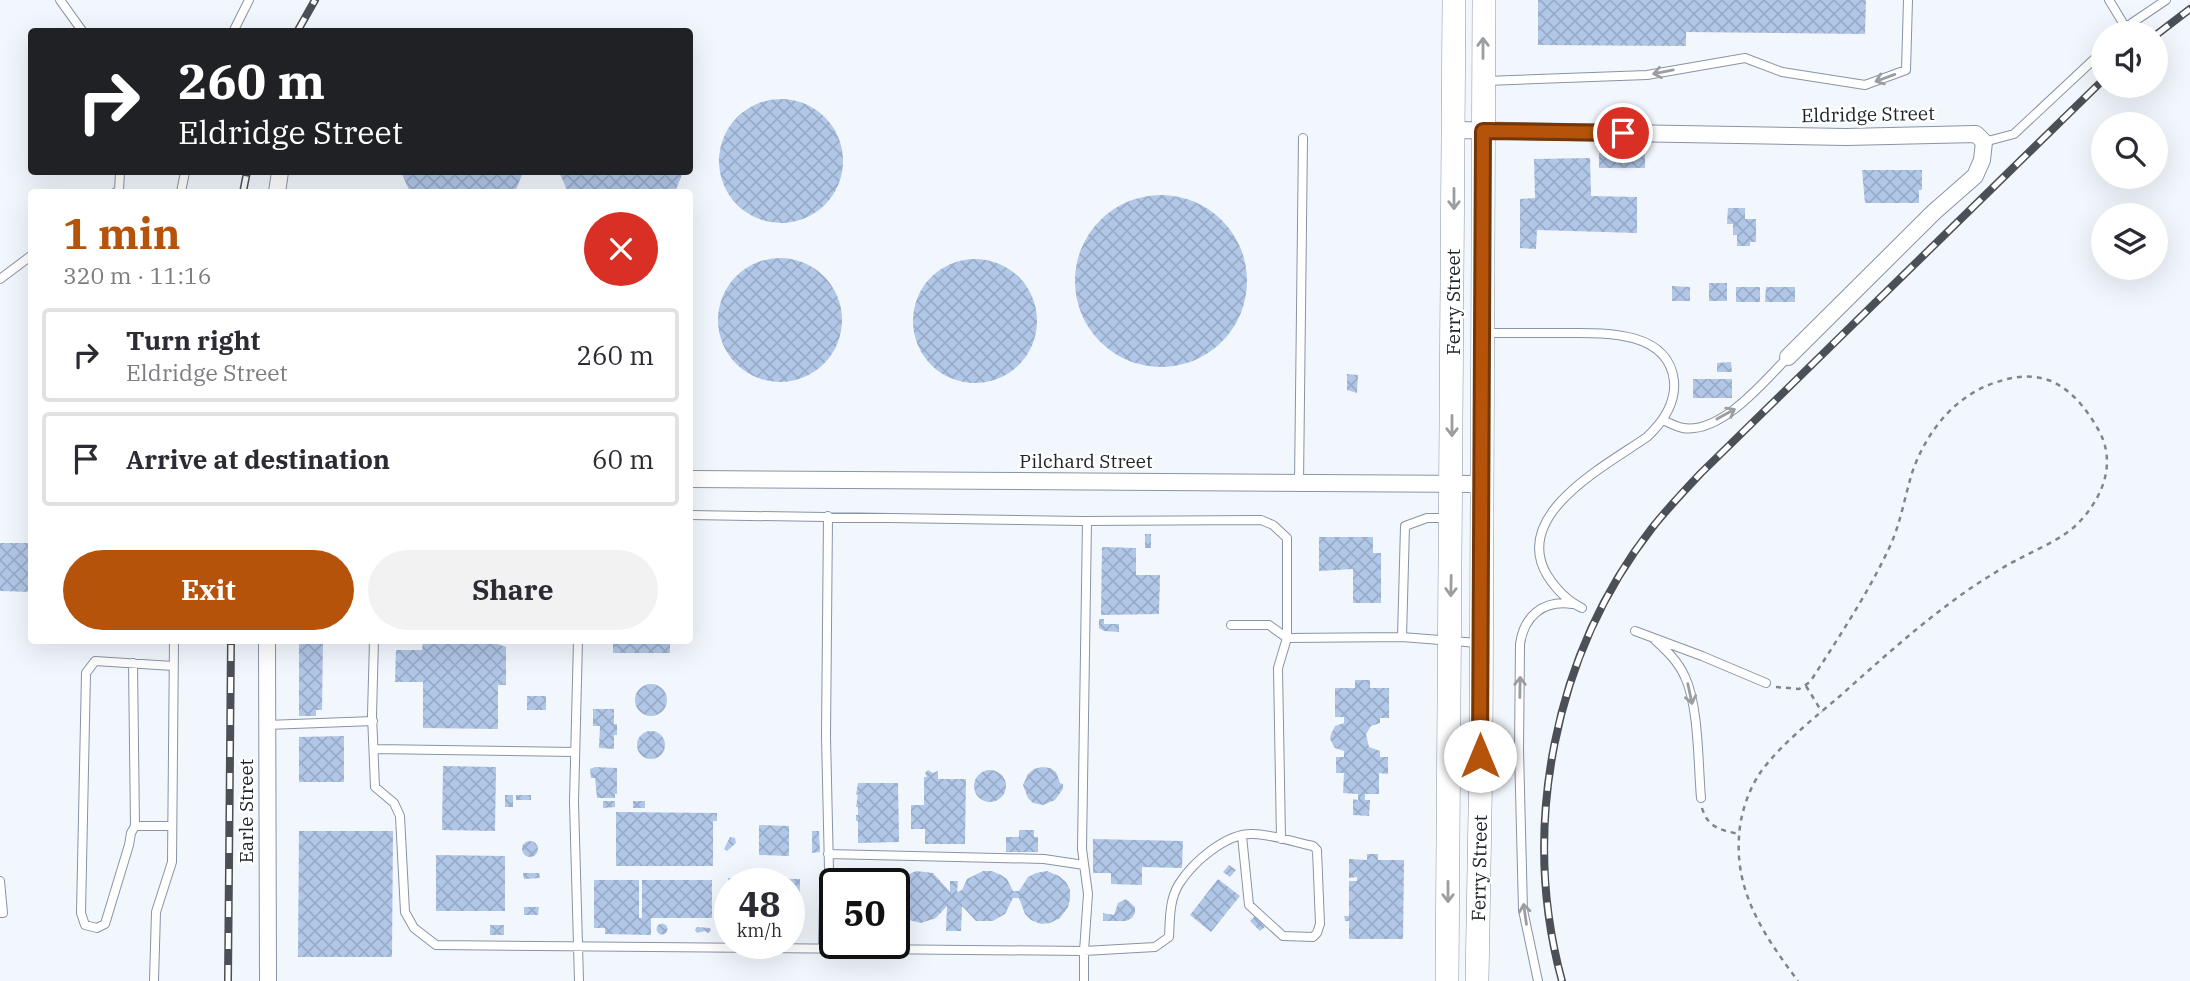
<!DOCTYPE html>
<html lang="en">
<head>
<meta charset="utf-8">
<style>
	body { margin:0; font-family:"IBM Plex Serif",serif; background:#f2f2f3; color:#2b2b33; height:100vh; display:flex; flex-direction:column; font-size:26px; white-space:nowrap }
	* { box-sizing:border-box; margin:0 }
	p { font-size:23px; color:#7c7c81 }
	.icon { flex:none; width:38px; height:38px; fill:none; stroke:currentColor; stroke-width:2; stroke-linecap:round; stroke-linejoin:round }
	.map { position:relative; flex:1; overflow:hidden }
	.details { position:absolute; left:28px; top:189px; width:665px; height:455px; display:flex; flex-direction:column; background:#fff; border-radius:7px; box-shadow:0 7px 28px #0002 }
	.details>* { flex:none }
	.hud { position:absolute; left:28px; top:28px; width:665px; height:147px; border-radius:7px; box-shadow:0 7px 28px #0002; background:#202124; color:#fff; overflow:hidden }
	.fabs { position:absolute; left:2091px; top:21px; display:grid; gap:14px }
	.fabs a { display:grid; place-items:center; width:77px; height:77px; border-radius:50%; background:#fff; box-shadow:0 7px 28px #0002; font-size:35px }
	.speed { position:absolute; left:714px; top:868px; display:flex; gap:14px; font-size:35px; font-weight:700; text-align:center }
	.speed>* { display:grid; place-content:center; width:91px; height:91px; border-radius:50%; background:#fff; box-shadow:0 7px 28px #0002; line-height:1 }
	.speed small { font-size:18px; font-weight:400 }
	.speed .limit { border:4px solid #111; border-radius:10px; background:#fff; color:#111 }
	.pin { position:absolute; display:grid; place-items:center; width:60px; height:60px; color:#fff; margin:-30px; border:4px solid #fff; border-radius:50%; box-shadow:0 2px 7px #0007 }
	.me { position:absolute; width:77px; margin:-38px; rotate:0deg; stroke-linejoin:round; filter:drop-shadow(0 0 5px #0008) }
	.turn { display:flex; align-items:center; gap:24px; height:147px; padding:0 35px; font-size:32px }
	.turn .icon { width:91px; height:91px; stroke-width:2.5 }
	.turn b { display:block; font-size:49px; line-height:60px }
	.round { display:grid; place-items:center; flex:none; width:74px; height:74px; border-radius:37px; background:#f2f2f3 }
	.summary { display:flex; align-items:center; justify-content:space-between; height:119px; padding:0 35px }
	h1 { font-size:42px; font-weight:700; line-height:52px; color:#b45309 }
	.cta { display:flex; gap:14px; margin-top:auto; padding:14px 35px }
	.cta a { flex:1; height:80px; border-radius:42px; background:#b45309; color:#fff; font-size:28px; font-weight:700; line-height:80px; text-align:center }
	.cta a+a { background:#f2f2f3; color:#2b2b33 }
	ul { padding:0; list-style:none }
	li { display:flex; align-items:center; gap:21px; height:94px; margin:0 14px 10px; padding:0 21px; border:4px solid #e1e1e2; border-radius:7px }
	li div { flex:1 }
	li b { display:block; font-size:26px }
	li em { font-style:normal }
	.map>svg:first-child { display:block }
</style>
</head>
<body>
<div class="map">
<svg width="2190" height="981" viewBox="0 0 2190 981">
	<defs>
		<pattern id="building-cross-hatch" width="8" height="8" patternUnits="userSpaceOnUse" patternTransform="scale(1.75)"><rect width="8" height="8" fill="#b1c7e8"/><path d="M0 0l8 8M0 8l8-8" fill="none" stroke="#98abc7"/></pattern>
	</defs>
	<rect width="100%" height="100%" fill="#f2f7fe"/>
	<!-- building -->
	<path fill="url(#building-cross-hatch)" d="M1538,0h328l-1,34 -179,-2v14l-148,-1z
		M719 161a62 62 0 1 1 124 0a62 62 0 1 1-124 0Z
		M1599,153h46v15h-46z
		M1590,158l1,38 46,1v36l-100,-3 -1,19 -16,-1v-49l15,-1 -1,-39z
		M1862,170h60v20h-3v13h-54z
		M401,172h122l-8,20h-105z
		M559,172h124l-8,20h-107z
		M1075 281a86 86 0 1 1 172 0a86 86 0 1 1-172 0Z
		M1728,208h17v11h11v23h-6v4h-13v-11h-4v-11h-6z
		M718 320a62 62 0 1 1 124 0a62 62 0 1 1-124 0Z
		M913 321a62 62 0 1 1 124 0a62 62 0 1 1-124 0Z
		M1709,283h18v18h-18z
		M1672,286l18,1v14h-18z
		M1736,287h24v15h-24z
		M1766,287h29v15h-30z
		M1731,362l1,10h-15v-9z
		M1347,374l11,1 -1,18 -10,-3z
		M1693,379h39v19h-39z
		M1145,534h6v14h-6z
		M1319,537h54v16h8v50h-28v-34l-34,2z
		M0,543h32v49l-32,-1z
		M1102,547l34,1v27h24l-1,39 -58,1z
		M1099,619h5v5h15v8l-15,-1 -5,-3z
		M299,640h24l-1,70h-6v6h-17z
		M423,640h75v4l8,3v38h-8v44l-75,-1v-46h-28l1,-32h26z
		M613,640h57v13h-57z
		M1355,680h15v8h19v30h-9v5l-9,3 -5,8 3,13 11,4v6h8v17l-9,-1v21h-14v6h5l-1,16 -16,-1v-16l5,1v-6l-15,-1 1,-20h-8v-16h8v-6l-9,-3 -5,-9 1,-5 4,-8 9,-3v-6h-9v-29h20z
		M635 700a16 16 0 1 1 32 0a16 16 0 1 1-32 0Z
		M527,696h19v14h-19z
		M593,709h21v15h3v11h-3v14l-15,-1 1,-22h-7z
		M637 745a14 14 0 1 1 28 0a14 14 0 1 1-28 0Z
		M344,736v46h-45v-45z
		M443,766l53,1 -1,64 -53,-1z
		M595,767l22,1v26h-2v4h-18l-2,-20h-4l-1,-9z
		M1042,767l8,1 6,4 4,11 3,1v5l-8,11 -12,5 -10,-2 -5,-5 -5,-13 5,-11 6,-5z
		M928,770l5,3 5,-2v8h28l-1,65h-40v-15h-14v-24h13v-28h3l-2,-4z
		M974 786a16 16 0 1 1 32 0a16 16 0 1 1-32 0Z
		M858,783h40l1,59 -41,1v-22h-2v-6h2v-8h-2l2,-13 -2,1z
		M505,795h8v12h-8z
		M516,795h15v5h-15z
		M603,801h12v6l-12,1z
		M633,801h12v7h-12z
		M616,812l101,1v8h-4v45h-97z
		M759,825l30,1v30l-30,-1z
		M1019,830h15v7h4v15h-32v-15h13z
		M299,831h94l-1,126h-94z
		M812,831h7l1,21 -8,1z
		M730,837l5,1 1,5 -9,8 -3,-2z
		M1093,839l90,2 -1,27 -40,-1v18l-31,-1v-11h-18z
		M522 849a8 8 0 1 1 16 0a8 8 0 1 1-16 0Z
		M1367,854h11v6h26l-1,79h-54v-18h-4l-1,-5h5v-35h8v-4l-8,1v-19l18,1z
		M436,855l69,1v55h-69z
		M1229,865l7,5 -6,7 -7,-5z
		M860,870l17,4 9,10h-46l9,-10z
		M916,871l17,2 17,19v-11h8l-1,11 5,-2 5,-11 16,-8h9l9,4 6,4 6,12h6l9,-14 8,-4 11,-2 12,5 7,6 4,8v9l-2,8 -8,11 -10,5 -9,1 -10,-4 -6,-6 -6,-16h-6l-8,16 -12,7h-17l-14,-15 -1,25h-15l1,-25 -11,12 -15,5 -12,-3 -11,-11 -4,-18 9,-14z
		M523,873h16l1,5 -16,1z
		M728,878l72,1 -1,39h-10v-34h-61z
		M1218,879l22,17 -29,36 -21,-17z
		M594,880h45v38h3v-38h70v38h-61v17l-46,-1v-6h-11z
		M1126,899l9,8v6l-3,5 -6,3h-23v-8l11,2 4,-12z
		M524,907h15l-1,8h-14z
		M1255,916l10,11 -5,4 -10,-10z
		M656.5 929a5.5 5.5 0 1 1 11 0a5.5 5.5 0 1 1-11 0Z
		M490,925h14v10h-14z
		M697,927l13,1 1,3 -3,2 -3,-2 -8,2 -2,-3z"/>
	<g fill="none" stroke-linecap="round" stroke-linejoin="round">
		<!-- lane casing -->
		<g stroke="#8894a5" stroke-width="10">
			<path id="lane" d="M60,0l23,32
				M2109,0l17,28
				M233,32l16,-32
				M2121,33l11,-10 34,-23
				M1486,81l161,-6 98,-17 37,14 83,13 41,-15 2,-70
				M1984,142l30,-8 90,-84
				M116,192l3,-1 1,-19
				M181,192l4,-20
				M0,279l32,-24
				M1485,333c26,0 51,0 76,0 37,0 107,-5 113,48 2,23 -11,41 -27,56 -40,28 -136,77 -100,138 9,14 20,26 35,33
				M1663,420c6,3 14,7 20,8 38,6 81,-46 105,-71
				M1299,483l4,-345
				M690,515l392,6 179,-1 12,5 14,13v100
				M1231,625h38l18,13
				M1635,631l67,25 64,27
				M1402,637l3,-111 22,-8h20
				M1654,639c12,11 24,22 31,38 14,30 13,87 16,121
				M374,640l-2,75 3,72 19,16 6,13 5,96 9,16 22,17 648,6 71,-4 14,-10c1,-17 0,-37 10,-53 14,-22 48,-52 75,-50 20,1 40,8 59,12l4,4 3,74 -3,9 -4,4 -30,-1 -34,-31 -7,-69
				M578,640l-4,162 5,179
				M133,663l2,163
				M267,725l106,-4
				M374,749l201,3
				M172,826h-37l-4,7 -2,12 -24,79 -8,4 -12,-3 -4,-12 5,-240 9,-12 78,5
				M1281,839l-3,-171 9,-30 115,-1 76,6
				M828,854l216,5 40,6
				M0,881l3,32h-3
				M823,949l1,-47 5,-32 -3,-134 2,-220
				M154,981l2,-69 16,-50 2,-222
				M1084,981v-30l4,-57 -6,-45 5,-328
				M1538,981l-15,-71 -4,-160 1,-106c4,-28 23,-44 52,-40"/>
		</g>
		<!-- street casing -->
		<g stroke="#8894a5" stroke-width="18">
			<path id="street" d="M1454,130l392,7 130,-3 8,8 -2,18 -7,16 -41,36 -146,145
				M277,192l3,-20
				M690,479l792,5
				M267,640l1,341"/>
		</g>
		<!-- secondary casing -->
		<g stroke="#8894a5" stroke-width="24">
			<path id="secondary" d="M1447,981l7,-981
				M1477,981l4,-225 3,-756"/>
		</g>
		<!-- path -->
		<path stroke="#80858c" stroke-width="2.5" stroke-dasharray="5 5" stroke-linecap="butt" d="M1806,686l16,26
			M1776,687l23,2 11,-7c29,-45 59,-90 81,-138 10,-23 14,-48 21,-71 14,-41 43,-78 85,-91 18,-6 36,-8 54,-1 21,9 36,29 47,48 18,31 7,64 -16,90 -17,20 -44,29 -67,42 -11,5 -21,13 -32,19 -51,33 -97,75 -143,116 -26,22 -61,50 -80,77 -12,18 -20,42 -21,64 -4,57 27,101 59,144
			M1702,808c6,20 19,22 37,26"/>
		<!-- lane -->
		<use href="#lane" stroke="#fff" stroke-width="8"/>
		<!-- street -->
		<use href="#street" stroke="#fff" stroke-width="16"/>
		<!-- secondary -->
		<use href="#secondary" stroke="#fff" stroke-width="23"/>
		<!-- rail casing -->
		<g stroke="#4b5057" stroke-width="8">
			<path id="rail" d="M297,32l18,-32
				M2156,35l34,-26
				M243,192l4,-20
				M228,981l3,-341
				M1562,981c-42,-154 -8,-327 90,-453 15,-19 32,-37 49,-55l403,-394"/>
		</g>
		<!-- rail -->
		<use href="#rail" stroke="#fff" stroke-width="5" stroke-dasharray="16" stroke-linecap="butt"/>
	</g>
	<!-- one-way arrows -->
	<defs><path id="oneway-shaft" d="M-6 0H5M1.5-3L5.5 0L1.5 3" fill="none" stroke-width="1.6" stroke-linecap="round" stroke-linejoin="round" transform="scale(1.75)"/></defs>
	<g stroke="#9b9da0">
		<use href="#oneway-shaft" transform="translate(1483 48) rotate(-90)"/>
		<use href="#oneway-shaft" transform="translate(1663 72) rotate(169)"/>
		<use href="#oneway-shaft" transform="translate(1885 78) rotate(160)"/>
		<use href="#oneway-shaft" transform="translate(1454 199) rotate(90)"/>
		<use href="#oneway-shaft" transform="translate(1726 414) rotate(-29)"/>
		<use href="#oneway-shaft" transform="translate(1452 426) rotate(90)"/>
		<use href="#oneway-shaft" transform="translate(1451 586) rotate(91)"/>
		<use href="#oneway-shaft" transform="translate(1520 687) rotate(-89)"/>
		<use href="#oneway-shaft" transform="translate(1690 694) rotate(78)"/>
		<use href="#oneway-shaft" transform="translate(1448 892) rotate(90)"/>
		<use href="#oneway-shaft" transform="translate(1525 914) rotate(-98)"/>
	</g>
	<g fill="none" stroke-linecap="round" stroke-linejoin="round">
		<!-- route casing -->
		<g stroke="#753606" stroke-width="18">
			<path id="route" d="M1480,756l3,-625 140,2"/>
		</g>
		<!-- route -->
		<use href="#route" stroke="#b45309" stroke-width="12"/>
	</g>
	<g text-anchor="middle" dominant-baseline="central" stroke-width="5" stroke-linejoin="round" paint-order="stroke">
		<!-- street labels -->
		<g font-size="19" fill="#20252c" stroke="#fff">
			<text transform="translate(1868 114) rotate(-1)">Eldridge Street</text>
			<text transform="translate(1453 302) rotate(-90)">Ferry Street</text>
			<text x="1086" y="461">Pilchard Street</text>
			<text transform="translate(246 811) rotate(-90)">Earle Street</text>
			<text transform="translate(1479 868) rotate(-89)">Ferry Street</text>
		</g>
	</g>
</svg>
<div class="fabs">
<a><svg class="icon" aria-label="sound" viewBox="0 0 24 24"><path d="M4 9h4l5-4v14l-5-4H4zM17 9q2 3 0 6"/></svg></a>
<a><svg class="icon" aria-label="search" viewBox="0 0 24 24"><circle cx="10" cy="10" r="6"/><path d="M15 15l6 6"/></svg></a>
<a><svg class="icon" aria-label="layers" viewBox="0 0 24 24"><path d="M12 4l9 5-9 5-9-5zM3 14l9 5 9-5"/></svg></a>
</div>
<div class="speed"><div>48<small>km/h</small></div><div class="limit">50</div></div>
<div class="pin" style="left:1623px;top:133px;background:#d93025"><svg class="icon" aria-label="arrive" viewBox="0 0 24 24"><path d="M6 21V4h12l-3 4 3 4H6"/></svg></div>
<svg class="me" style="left:1480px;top:756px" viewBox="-20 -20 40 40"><circle r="19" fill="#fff"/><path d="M0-13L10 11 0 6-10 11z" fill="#b45309"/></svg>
<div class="hud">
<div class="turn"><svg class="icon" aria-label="right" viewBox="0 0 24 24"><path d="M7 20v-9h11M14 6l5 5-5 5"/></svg><div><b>260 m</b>Eldridge Street</div></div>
</div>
<section class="details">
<div class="summary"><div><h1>1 min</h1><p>320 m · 11:16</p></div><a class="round" style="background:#d93025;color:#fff"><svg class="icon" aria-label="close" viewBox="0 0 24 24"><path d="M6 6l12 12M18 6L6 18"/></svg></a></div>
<ul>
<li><svg class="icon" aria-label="right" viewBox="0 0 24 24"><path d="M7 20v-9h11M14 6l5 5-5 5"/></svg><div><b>Turn right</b><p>Eldridge Street</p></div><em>260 m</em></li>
<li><svg class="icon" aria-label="arrive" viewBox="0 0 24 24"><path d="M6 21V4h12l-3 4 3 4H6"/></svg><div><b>Arrive at destination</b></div><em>60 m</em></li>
</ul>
<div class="cta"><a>Exit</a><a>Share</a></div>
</section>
</div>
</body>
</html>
